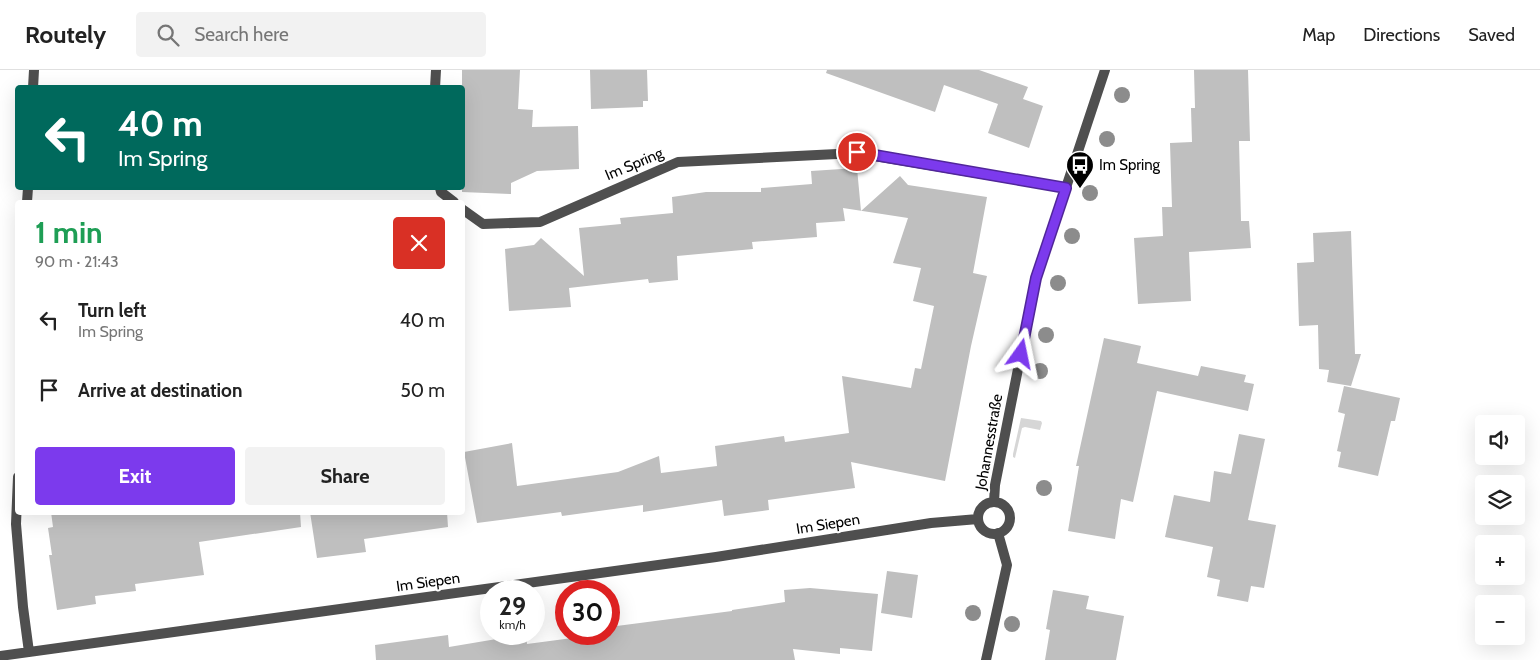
<!DOCTYPE html>
<html lang="en">
<head>
<meta charset="utf-8">
<style>
	body { margin:0; font-family:Cabin,sans-serif; background:#f2f2f2; color:#222; height:100vh; display:flex; flex-direction:column; font-size:19px; white-space:nowrap }
	* { box-sizing:border-box; margin:0 }
	p { font-size:16px; color:#767676 }
	.icon { flex:none; width:28px; height:28px; fill:none; stroke:currentColor; stroke-width:2; stroke-linecap:round; stroke-linejoin:round }
	.map { position:relative; flex:1; overflow:hidden }
	.panel { position:absolute; left:15px; top:130px; width:450px; height:315px; display:flex; flex-direction:column; background:#fff; border-radius:5px; box-shadow:0 5px 20px #0002 }
	.panel>* { flex:none }
	.guide { position:absolute; left:15px; top:15px; width:450px; height:105px; border-radius:5px; box-shadow:0 5px 20px #0002; background:#00695c; color:#fff; overflow:hidden }
	.buttons { position:absolute; left:1475px; top:345px; display:grid; gap:10px }
	.buttons a { display:grid; place-items:center; width:50px; height:50px; border-radius:5px; background:#fff; box-shadow:0 5px 20px #0002; font-size:25px }
	.speed { position:absolute; left:480px; top:510px; display:flex; gap:10px; font-size:25px; font-weight:700; text-align:center }
	.speed>* { display:grid; place-content:center; width:65px; height:65px; border-radius:50%; background:#fff; box-shadow:0 5px 20px #0002; line-height:1 }
	.speed small { font-size:12px; font-weight:400 }
	.speed .limit { border:8px solid #d22; background:#fff; color:#111 }
	.pin { position:absolute; display:grid; place-items:center; width:42px; height:42px; color:#fff; margin:-21px; border:2px solid #fff; border-radius:50%; box-shadow:0 1px 5px #0007 }
	.me { position:absolute; width:55px; margin:-28px; rotate:12deg; stroke-linejoin:round; filter:drop-shadow(0 0 4px #0008) }
	.turn { display:flex; align-items:center; gap:18px; height:105px; padding:0 20px; font-size:22px }
	.turn .icon { width:65px; height:65px; stroke-width:2.5 }
	.turn b { display:block; font-size:35px; line-height:42px }
	.round { display:grid; place-items:center; flex:none; width:52px; height:52px; border-radius:5px; background:#f2f2f2 }
	.headline { display:flex; align-items:center; justify-content:space-between; height:85px; padding:0 20px }
	h1 { font-size:30px; font-weight:700; line-height:38px; color:#1e9e55 }
	.primary-button { display:flex; gap:10px; margin-top:auto; padding:10px 20px }
	.primary-button a { flex:1; height:58px; border-radius:5px; background:#7c3aed; color:#fff; font-size:20px; font-weight:700; line-height:58px; text-align:center }
	.primary-button a+a { background:#f2f2f2; color:#222 }
	ul { padding:0; list-style:none }
	li { display:flex; align-items:center; gap:15px; height:70px; padding:0 20px }
	li div { flex:1 }
	li b { display:block; font-size:19px }
	li em { font-style:normal }
	header { display:flex; align-items:center; gap:30px; box-sizing:border-box; height:70px; padding:0 25px; background:#fff; border-bottom:1px solid #e0e0e0 }
	header strong { font-size:24px }
	nav { display:flex; gap:28px; margin-inline-start:auto; font-size:18px }
	.search { width:350px; height:45px; background:#f2f2f2; display:flex; align-items:center; gap:12px; box-sizing:border-box; padding:0 18px; border-radius:5px; color:#767676; font-size:19px }
	.map>svg:first-child { display:block }
</style>
</head>
<body>
<header>
<strong>Routely</strong>
<div class="search"><svg class="icon" aria-label="search" viewBox="0 0 24 24"><circle cx="10" cy="10" r="6"/><path d="M15 15l6 6"/></svg>Search here</div>
<nav><a>Map</a><a>Directions</a><a>Saved</a></nav>
</header>
<div class="map">
<svg width="1540" height="590" viewBox="0 0 1540 590">
	<rect width="100%" height="100%" fill="#fff"/>
	<!-- green -->
	<path fill="#d6d6d6" d="M1021,348l20,3 1,2 -2,7 -15,-3 -3,1 -7,30 -2,-1v-3z"/>
	<!-- building -->
	<path fill="#bfbfbf" d="M462,0h58l-2,39 15,1 -1,17 46,-1 1,43 -42,2 -26,12v11l-49,-2z
		M590,0h57l1,31h-5v6l-52,2z
		M827,0h152l49,17 -5,12 20,7 -14,42 -41,-15 10,-29 -54,-19 -9,27 -109,-39z
		M1194,0h54l2,71h-11l2,80h8l2,27 -62,4 2,49 -53,3 -4,-66 29,-2 -1,-29h10l-2,-64 22,-1 -1,-34h4z
		M857,98l4,43 39,-35 8,9 79,12 -14,76 14,3 -16,70 -26,135 -94,-19 4,26 -87,12 1,10 -45,6 -2,-16 -79,12v-7l-81,11 -1,-4 -84,11 -13,-71 48,-9 5,43 101,-14 41,-16 2,17 56,-7 -2,-20 69,-10 1,6 64,-9 -7,-57 69,12 4,-20 6,1 13,-63 -21,-5 8,-33 -28,-5 15,-45 -65,-10 2,13 -29,2 1,14 -65,5 1,7 -76,7 1,24 -29,3 -1,-4 -79,9 2,19 -62,4 -4,-62 29,-4 7,-7 43,38 -5,-48 42,-4 -1,-6 53,-5 -1,-16 34,-5h55v-4l51,-4 -1,-13z
		M1351,161l4,123h6l-10,32 -24,-4 2,-12 -10,-1 -1,-44 -19,1 -2,-63 17,-1 -1,-29z
		M1104,268l37,8 -4,17 61,13 3,-10 45,9 -2,7 10,2 -6,27 -91,-20 -24,111 -12,-3 -6,40 -47,-8 11,-65h-3z
		M1344,316l56,12 -5,23h-4l-13,55 -40,-9 3,-15 -4,-1 8,-37 -7,-2z
		M1239,364l26,5 -17,81 28,5 -12,63 -13,-2 -3,16 -31,-6 3,-16 -13,-3 6,-30 -48,-10 9,-42 36,7 4,-31 17,3z
		M51,442h249l1,15 -102,15 5,33 -69,9 1,7 -41,5 1,8 -39,6 -8,-55h3l-4,-27 5,-1z
		M310,442h137l1,15 -84,12 2,13 -49,6z
		M887,501l31,4 -6,43 -31,-5z
		M810,518l68,6 -6,57 -32,-3v6l-47,-5 2,11h-419l-1,-15 73,-10 1,12 77,-13 1,10 53,-7v-3h29v-7l123,-16v-1l53,-8 -1,-12z
		M1053,520l36,6 -3,13 38,7 -8,44h-71l5,-30 -4,-1z"/>
	<g fill="none" stroke-linecap="round" stroke-linejoin="round">
		<!-- minor -->
		<path stroke="#4f4f4f" stroke-width="10" d="M33,18l1,-18
			M435,18l1,-18
			M440,118l1,4 13,10
			M27,132l1,-14
			M462,139l21,15 57,-2 138,-60 179,-9 209,35
			M18,407l-2,47 7,83 6,45
			M994,432l1,-17 41,-207 69,-208
			M978 448a16 16 0 1 1 32 0a16 16 0 1 1-32 0Z
			M0,586l716,-99 215,-34 47,-4
			M986,590l21,-95 -9,-32"/>
	</g>
	<!-- trees -->
	<g fill="#8c8c8c">
		<circle cx="1122" cy="25" r="8"/>
		<circle cx="1107" cy="69" r="8"/>
		<circle cx="1090" cy="123" r="8"/>
		<circle cx="1072" cy="166" r="8"/>
		<circle cx="1058" cy="213" r="8"/>
		<circle cx="1046" cy="265" r="8"/>
		<circle cx="1040" cy="301" r="8"/>
		<circle cx="1044" cy="418" r="8"/>
		<circle cx="973" cy="543" r="8"/>
		<circle cx="1012" cy="554" r="8"/>
	</g>
	<g fill="none" stroke-linecap="round" stroke-linejoin="round">
		<!-- route casing -->
		<g stroke="#51269a" stroke-width="12">
			<path id="route" d="M857,82l209,36 -30,90 -15,76"/>
		</g>
		<!-- route -->
		<use href="#route" stroke="#7c3aed" stroke-width="9"/>
	</g>
	<!-- icons -->
	<defs>
		<g id="bus-pin" transform="scale(1.4375)"><path d="M0 17L-7.5 6A9.5 9.5 0 1 1 7.5 6Z" fill="#000" stroke="#fff"/><path d="M-5-6H5V4H4V6H2V4H-2V6H-4V4H-5ZM-3.5-4V0h7V-4ZM-3.5 1.2v1.5H-2V1.2ZM2 1.2v1.5H3.5V1.2Z" fill="#fff"/></g>
	</defs>
	<g fill-rule="evenodd">
		<use href="#bus-pin" x="1080" y="95"/>
	</g>
	<g text-anchor="middle" dominant-baseline="central" stroke-width="4" stroke-linejoin="round" paint-order="stroke">
		<!-- street labels -->
		<g font-size="15" fill="#000" stroke="#fff">
			<text transform="translate(634 94) rotate(-23)">Im Spring</text>
			<text transform="translate(989 372) rotate(-80)">Johannesstraße</text>
			<text transform="translate(828 454) rotate(-9)">Im Siepen</text>
			<text transform="translate(428 512) rotate(-8)">Im Siepen</text>
		</g>
		<!-- poi labels -->
		<g font-size="15" fill="#000" stroke="#fff" text-anchor="start">
			<text x="1099" y="95">Im Spring</text>
		</g>
	</g>
</svg>
<div class="buttons">
<a><svg class="icon" aria-label="sound" viewBox="0 0 24 24"><path d="M4 9h4l5-4v14l-5-4H4zM17 9q2 3 0 6"/></svg></a>
<a><svg class="icon" aria-label="layers" viewBox="0 0 24 24"><path d="M12 4l9 5-9 5-9-5zM3 14l9 5 9-5"/></svg></a>
<a>+</a>
<a>−</a>
</div>
<div class="speed"><div>29<small>km/h</small></div><div class="limit">30</div></div>
<div class="pin" style="left:857px;top:82px;background:#d93025"><svg class="icon" aria-label="arrive" viewBox="0 0 24 24"><path d="M6 21V4h12l-3 4 3 4H6"/></svg></div>
<svg class="me" style="left:1021px;top:284px" viewBox="-20 -20 40 40"><path d="M0-17L14 15 0 8-14 15z" fill="#7c3aed" stroke="#fff" stroke-width="4"/></svg>
<div class="guide">
<div class="turn"><svg class="icon" aria-label="left" viewBox="0 0 24 24"><path d="M17 20v-9H6M10 6l-5 5 5 5"/></svg><div><b>40 m</b>Im Spring</div></div>
</div>
<section class="panel">
<div class="headline"><div><h1>1 min</h1><p>90 m · 21:43</p></div><a class="round" style="background:#d93025;color:#fff"><svg class="icon" aria-label="close" viewBox="0 0 24 24"><path d="M6 6l12 12M18 6L6 18"/></svg></a></div>
<ul>
<li><svg class="icon" aria-label="left" viewBox="0 0 24 24"><path d="M17 20v-9H6M10 6l-5 5 5 5"/></svg><div><b>Turn left</b><p>Im Spring</p></div><em>40 m</em></li>
<li><svg class="icon" aria-label="arrive" viewBox="0 0 24 24"><path d="M6 21V4h12l-3 4 3 4H6"/></svg><div><b>Arrive at destination</b></div><em>50 m</em></li>
</ul>
<div class="primary-button"><a>Exit</a><a>Share</a></div>
</section>
</div>
</body>
</html>
